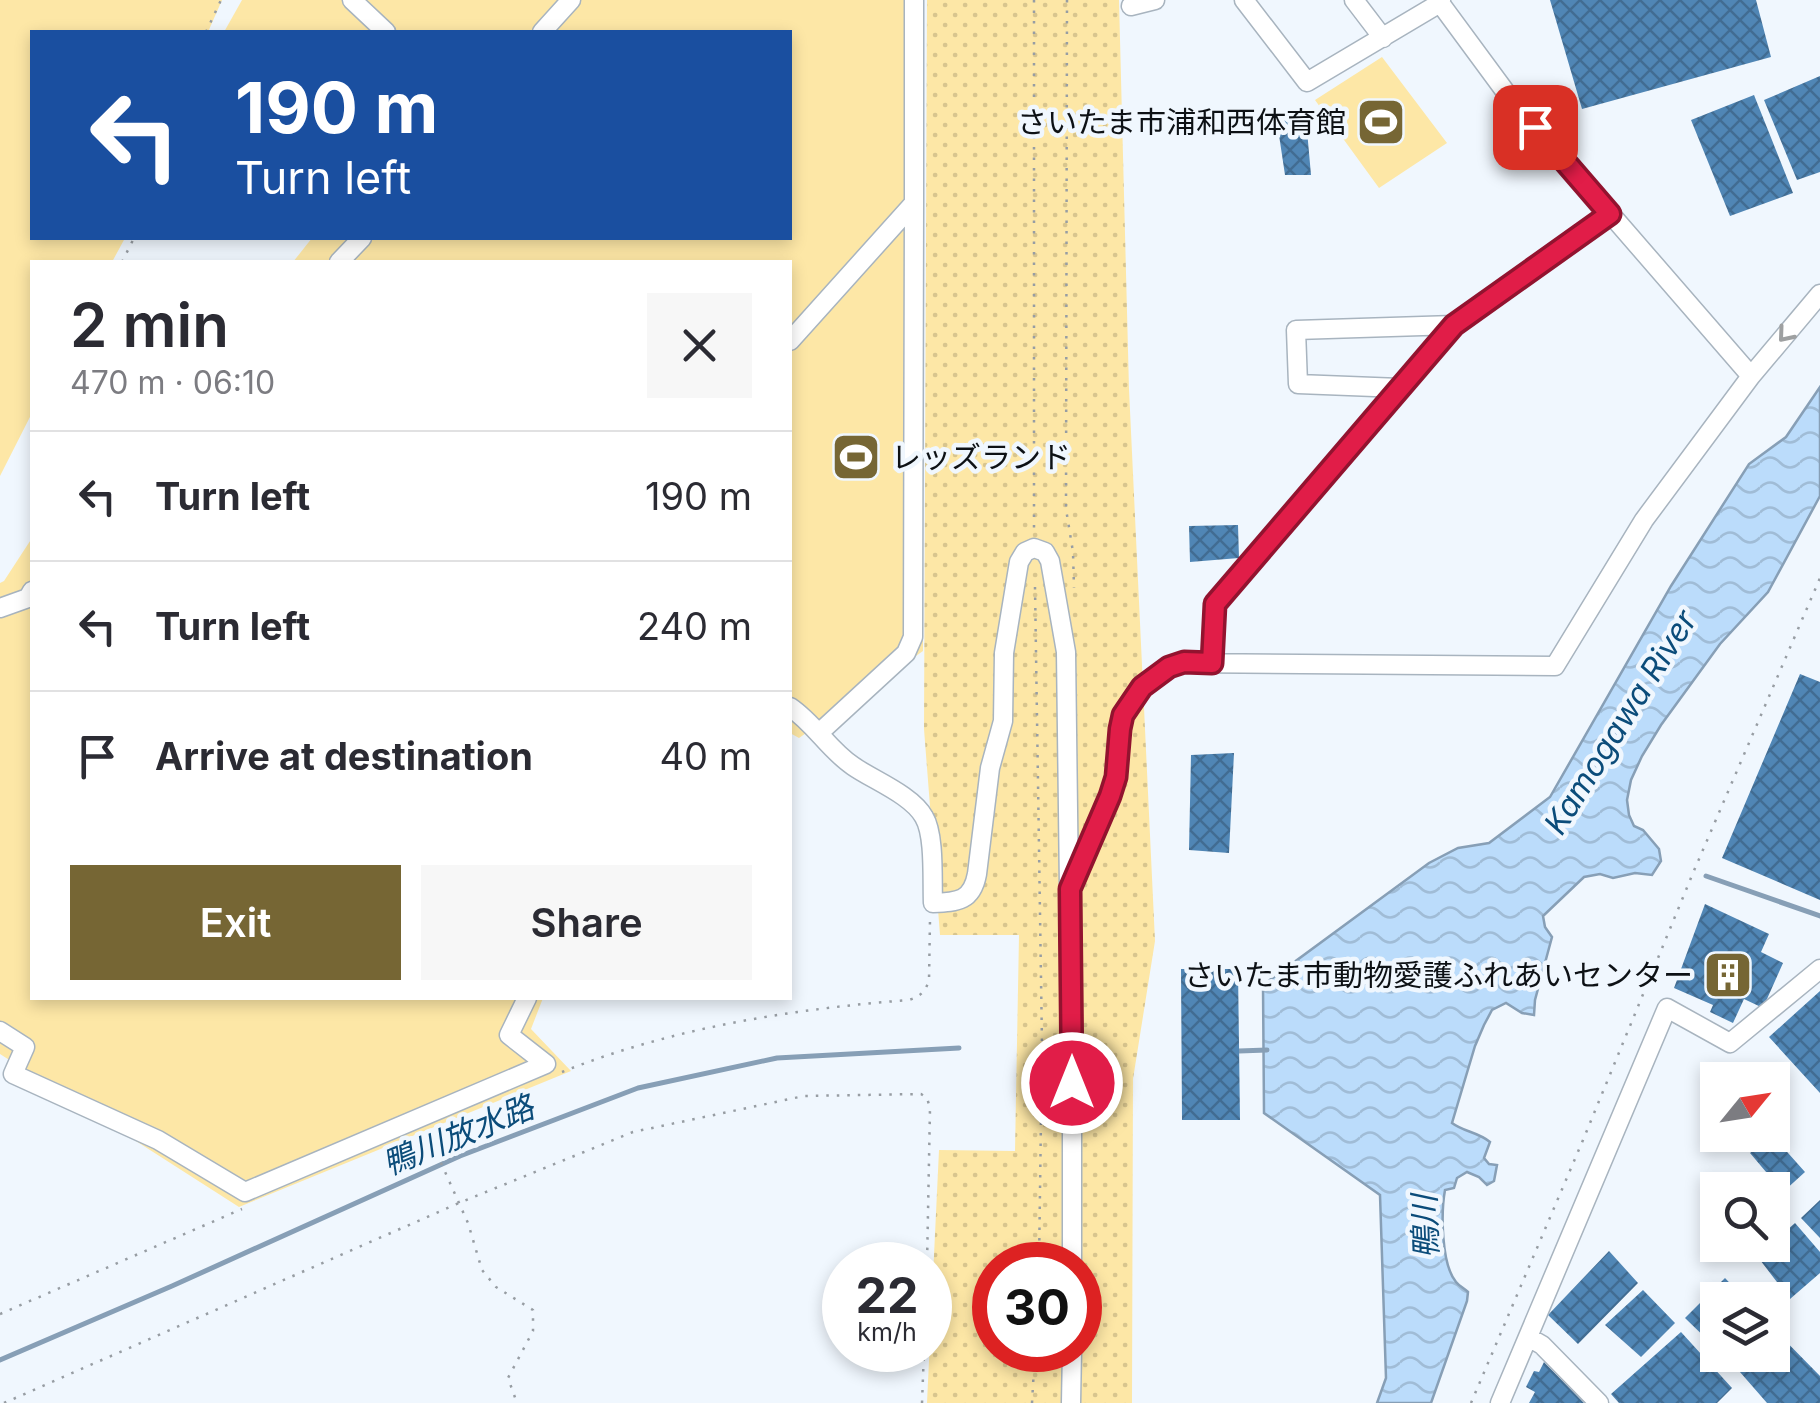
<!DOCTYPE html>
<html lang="en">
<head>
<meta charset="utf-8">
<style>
	body { margin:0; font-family:Inter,"Noto Sans JP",sans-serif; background:#f7f7f7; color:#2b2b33; height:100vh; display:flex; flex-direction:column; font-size:38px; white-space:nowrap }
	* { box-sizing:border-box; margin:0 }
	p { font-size:32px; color:#7c7c81 }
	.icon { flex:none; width:55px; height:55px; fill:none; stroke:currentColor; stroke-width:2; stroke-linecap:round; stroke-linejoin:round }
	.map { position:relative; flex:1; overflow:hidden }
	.side { position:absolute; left:30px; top:260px; width:762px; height:740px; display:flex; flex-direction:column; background:#fff; border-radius:0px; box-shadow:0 5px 15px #0003 }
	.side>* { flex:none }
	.hud { position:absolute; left:30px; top:30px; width:762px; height:210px; border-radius:0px; box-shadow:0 5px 15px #0003; background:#1a4fa0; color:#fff; overflow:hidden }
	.needle { width:65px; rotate:60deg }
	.tools { position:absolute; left:1700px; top:1062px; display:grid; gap:20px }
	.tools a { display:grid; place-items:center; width:90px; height:90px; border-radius:0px; background:#fff; box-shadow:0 5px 15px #0003; font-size:50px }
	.speed { position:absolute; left:822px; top:1242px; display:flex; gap:20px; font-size:50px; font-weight:700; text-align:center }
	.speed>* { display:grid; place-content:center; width:130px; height:130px; border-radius:50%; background:#fff; box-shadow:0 5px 15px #0003; line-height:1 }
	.speed small { font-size:25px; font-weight:400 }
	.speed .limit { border:15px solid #d22; background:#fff; color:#111 }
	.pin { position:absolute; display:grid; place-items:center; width:85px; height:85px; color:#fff; margin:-42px; border-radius:20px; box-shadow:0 5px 15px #0006 }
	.me { position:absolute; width:110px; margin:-55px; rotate:0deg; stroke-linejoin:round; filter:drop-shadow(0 0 8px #0008) }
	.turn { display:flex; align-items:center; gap:35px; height:210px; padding:0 40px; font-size:45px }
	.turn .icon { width:130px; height:130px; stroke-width:2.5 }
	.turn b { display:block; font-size:70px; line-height:85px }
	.round { display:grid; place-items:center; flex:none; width:105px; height:105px; border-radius:0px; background:#f7f7f7 }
	.overview { display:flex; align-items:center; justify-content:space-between; height:170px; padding:0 40px }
	h1 { font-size:60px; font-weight:600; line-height:75px }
	.cta { display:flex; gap:20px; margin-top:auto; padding:20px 40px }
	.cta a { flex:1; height:115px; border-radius:0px; background:#766634; color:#fff; font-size:40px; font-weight:600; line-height:115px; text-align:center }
	.cta a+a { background:#f7f7f7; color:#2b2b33 }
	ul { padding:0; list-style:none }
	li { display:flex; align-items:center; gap:30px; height:130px; padding:0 40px; border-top:2px solid #e1e1e2 }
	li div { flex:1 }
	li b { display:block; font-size:38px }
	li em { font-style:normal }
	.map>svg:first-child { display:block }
</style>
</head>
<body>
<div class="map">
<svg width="1820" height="1403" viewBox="0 0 1820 1403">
	<defs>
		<pattern id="grass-dots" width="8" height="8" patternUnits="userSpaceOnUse" patternTransform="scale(2.5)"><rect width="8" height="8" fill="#fde7a6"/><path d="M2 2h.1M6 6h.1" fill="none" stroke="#d8c58e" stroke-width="1.8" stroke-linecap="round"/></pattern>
		<pattern id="water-waves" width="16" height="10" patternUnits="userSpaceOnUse" patternTransform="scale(2.5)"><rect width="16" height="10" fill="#bbdcfb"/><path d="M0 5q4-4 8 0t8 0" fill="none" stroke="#a0bcd6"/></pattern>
		<pattern id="building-cross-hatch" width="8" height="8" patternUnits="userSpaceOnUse" patternTransform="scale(2.5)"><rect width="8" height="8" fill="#5086b5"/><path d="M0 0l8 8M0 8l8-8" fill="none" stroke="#416c92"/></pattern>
	</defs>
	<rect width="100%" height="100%" fill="#f0f7fe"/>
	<!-- grass -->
	<path fill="url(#grass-dots)" fill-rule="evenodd" d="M927,0h192l10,389 26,552 -22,138 -1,324h-205l12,-253 76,1 4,-216h-79l-16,-206zM995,1265h85v85h-85z"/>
	<!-- park -->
	<path fill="#fde7a6" d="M0,0h222l-14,32h-176v206h93l-13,24h-80v151l-32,63z
		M242,0h680l1,651 -124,87 -9,-5v-471h-497l19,-24h478v-206h-566z
		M1382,57l65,86 -68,45 -64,-88z
		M32,538v460h511l-12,31 40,42 -332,136 -239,-153v-471l4,-2z"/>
	<!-- water -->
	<path fill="url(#water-waves)" stroke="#879fb6" stroke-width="2.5" d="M1820,387v109l-52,96 -48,52 -59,81 -19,31 -11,24 -4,20 2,15 5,11 9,4 16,19 2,12 -9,14 -17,-2 -22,5 -13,-4 -16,3 -41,39 2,11 7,10 -17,63 -1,15 -12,-2 -16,-10 -14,7 -8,15 -9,21 -23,77c12,9 26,9 38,19l-6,16 5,6 8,1 -3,16 -7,4 -8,-8 -12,-5 -10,6 -3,10 -9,2c-4,22 -4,74 11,92 3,4 8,6 12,10l-1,9 -36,102h-54l9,-25 -6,-183 -116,-82 -1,-128 166,-122 29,-15 31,-5 61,-46 121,-211 78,-122 37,-27z"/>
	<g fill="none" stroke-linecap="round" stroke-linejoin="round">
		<!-- stream -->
		<path stroke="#879fb6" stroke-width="5" d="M1706,876l114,40
			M1239,1051l28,-1
			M0,1360l172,-74 288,-130 178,-68 139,-30 182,-10"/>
	</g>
	<!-- building -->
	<path fill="url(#building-cross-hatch)" d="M1550,0h206l15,57 -189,52z
		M1820,76v96l-23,8 -33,-80z
		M1754,95l39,98 -63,23 -39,-96z
		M1305,108l6,67h-26l-9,-60z
		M1238,525l1,33 -49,4 -1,-36z
		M1800,674l20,8v218l-98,-42z
		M1234,753l-5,100 -40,-3 2,-95z
		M1705,904l64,30 -8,18 22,11 -20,45 -19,-9 -11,24 -23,-11 3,-7 -39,-17z
		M1181,969h57l2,151h-58z
		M1820,991v102l-51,-56z
		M1725,1135h34l-20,17z
		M1772,1135l33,37 -22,20 -33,-39z
		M1820,1200v38l-19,-20z
		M1795,1223l25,29v21l-30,26 -33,-43 15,-11v-2z
		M1609,1251l29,32 -60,61 -30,-29z
		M1725,1278l21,22h-28v50l-33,-32z
		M1643,1290l32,33 -34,34 -36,-32z
		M1772,1327l48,49v27h-53l-34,-39 10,-9h29z
		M1681,1332l51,56 -15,15h-98l-8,-9z
		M1544,1362l40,41h-55l6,-11 -9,-5 8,-16 5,1z"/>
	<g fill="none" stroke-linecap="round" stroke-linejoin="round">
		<!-- minor casing -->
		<g stroke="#a8b4bf" stroke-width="21">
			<path id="minor" d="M352,0l34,32
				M1244,0l63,82 133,-79
				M1354,0l29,38
				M1441,0l-1,3 70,95 241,278
				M1131,6l24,-6
				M542,32l29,-32
				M339,262l23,-24
				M790,341l124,-138v-203
				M1400,388l-102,-4 -2,-54 158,-5
				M0,608l28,-10 4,-7
				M1212,663l3,-59 239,-279 156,-111
				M790,707c25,17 38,42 63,59 20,14 59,29 71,51 11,18 8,64 9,86 25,-1 39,-2 44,-29l13,-106 13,-47 1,-68 15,-91 6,-10 9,-4 11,4 5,9 16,91 3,237c14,-31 30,-62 41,-93 9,-23 6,-47 10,-70 7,-31 34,-55 63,-63l372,3 89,-146 107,-144 69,-82
				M819,733l87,-80 7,-16 1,-434
				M1069,889l3,158v218
				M0,1031l25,16 -12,27 145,66 87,52 301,-128 -37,-29 18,-37
				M1528,1337l14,8 57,58
				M1071,1403l1,-53
				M1500,1403l167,-395 63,35 90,-74"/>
		</g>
		<!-- path -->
		<path stroke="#979da3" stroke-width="2.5" stroke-dasharray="2.5 8" stroke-linecap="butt" d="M1034,0v529
			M1067,0l-1,509 7,43 1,36
			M206,32l15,-32
			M122,262l12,-24
			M1035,587l7,457 -3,221
			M562,1072c109,-44 230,-63 347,-72 11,-4 16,-7 20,-20l1,-60
			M428,1134l40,89 14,47 14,17 37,23v21l-25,47 9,25
			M0,1314l242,-105
			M4,1403l455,-200 174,-71 171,-36 117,-2 6,4 3,10 -3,157
			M922,1403l2,-53
			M1032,1403l3,-53
			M1471,1403l112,-263 110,-267 127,-295"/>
		<!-- minor -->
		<use href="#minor" stroke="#fff" stroke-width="18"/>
	</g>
	<!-- one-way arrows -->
	<defs><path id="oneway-chevron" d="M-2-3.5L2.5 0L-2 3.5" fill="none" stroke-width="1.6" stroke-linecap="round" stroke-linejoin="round" transform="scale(2.5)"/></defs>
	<use stroke="#9ea0a1" href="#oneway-chevron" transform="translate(1785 335) rotate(130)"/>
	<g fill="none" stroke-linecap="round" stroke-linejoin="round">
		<!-- route casing -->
		<g stroke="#92132f" stroke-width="25">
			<path id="route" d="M1072,1083l-2,-194 40,-93 6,-19 4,-48 3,-14 19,-28 27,-20 15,-5 28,1 3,-59 239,-279 156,-111 -75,-87"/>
		</g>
		<!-- route -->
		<use href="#route" stroke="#e11d48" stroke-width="18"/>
	</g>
	<!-- icons -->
	<defs>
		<g id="stadium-square" transform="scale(2.5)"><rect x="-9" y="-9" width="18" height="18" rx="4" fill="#766634" stroke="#f0f7fe"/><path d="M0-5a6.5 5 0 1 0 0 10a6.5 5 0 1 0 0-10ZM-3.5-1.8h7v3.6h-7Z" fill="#fff"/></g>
		<g id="building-square" transform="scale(2.5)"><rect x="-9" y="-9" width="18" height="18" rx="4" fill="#766634" stroke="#f0f7fe"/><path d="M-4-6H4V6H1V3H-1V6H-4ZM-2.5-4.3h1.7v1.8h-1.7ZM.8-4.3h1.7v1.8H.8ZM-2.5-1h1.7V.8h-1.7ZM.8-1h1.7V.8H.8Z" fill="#fff"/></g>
	</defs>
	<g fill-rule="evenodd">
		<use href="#stadium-square" x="1381" y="122"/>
		<use href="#stadium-square" x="856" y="457"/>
		<use href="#building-square" x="1728" y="975"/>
	</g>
	<g text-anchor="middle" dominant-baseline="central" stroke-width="9" stroke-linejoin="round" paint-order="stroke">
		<!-- poi labels -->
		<g font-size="30" fill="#0d1115" stroke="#f0f7fe" text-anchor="end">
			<text x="1346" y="122">さいたま市浦和西体育館</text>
			<text x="891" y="457" text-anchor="start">レッズランド</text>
			<text x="1693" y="975">さいたま市動物愛護ふれあいセンター</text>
		</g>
		<!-- water labels -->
		<g font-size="32" font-style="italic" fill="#0b4c7a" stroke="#f0f7fe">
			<text transform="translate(1620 722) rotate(-58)">Kamogawa River</text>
			<text transform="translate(458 1135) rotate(-22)">鴨川放水路</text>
			<text transform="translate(1425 1227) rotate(-92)">鴨川</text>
		</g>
	</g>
</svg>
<div class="tools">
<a><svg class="needle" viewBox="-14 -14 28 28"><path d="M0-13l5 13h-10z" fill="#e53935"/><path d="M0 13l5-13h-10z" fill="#7c7c81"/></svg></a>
<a><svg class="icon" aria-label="search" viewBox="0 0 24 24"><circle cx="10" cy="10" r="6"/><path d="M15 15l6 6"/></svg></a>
<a><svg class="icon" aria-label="layers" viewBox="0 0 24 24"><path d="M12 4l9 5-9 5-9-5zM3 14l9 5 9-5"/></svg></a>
</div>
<div class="speed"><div>22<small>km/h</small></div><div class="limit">30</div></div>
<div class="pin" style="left:1535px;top:127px;background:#d93025"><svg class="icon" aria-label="arrive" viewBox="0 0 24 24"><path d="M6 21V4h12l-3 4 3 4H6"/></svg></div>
<svg class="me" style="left:1072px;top:1083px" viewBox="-20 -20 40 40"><circle r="17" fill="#e11d48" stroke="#fff" stroke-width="3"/><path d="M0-11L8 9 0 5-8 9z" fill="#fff"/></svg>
<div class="hud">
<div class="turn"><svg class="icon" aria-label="left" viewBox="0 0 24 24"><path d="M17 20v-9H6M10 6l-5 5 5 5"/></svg><div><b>190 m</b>Turn left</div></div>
</div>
<section class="side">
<div class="overview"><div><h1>2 min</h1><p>470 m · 06:10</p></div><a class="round"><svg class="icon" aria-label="close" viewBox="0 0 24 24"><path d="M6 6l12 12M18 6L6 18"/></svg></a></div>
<ul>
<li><svg class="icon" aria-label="left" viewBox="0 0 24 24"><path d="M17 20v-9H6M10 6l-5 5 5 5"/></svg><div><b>Turn left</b></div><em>190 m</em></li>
<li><svg class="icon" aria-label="left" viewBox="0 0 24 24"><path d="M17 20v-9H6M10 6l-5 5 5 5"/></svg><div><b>Turn left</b></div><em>240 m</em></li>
<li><svg class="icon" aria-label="arrive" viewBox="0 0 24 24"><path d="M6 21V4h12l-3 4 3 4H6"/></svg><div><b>Arrive at destination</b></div><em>40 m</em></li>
</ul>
<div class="cta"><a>Exit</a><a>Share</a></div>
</section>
</div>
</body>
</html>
